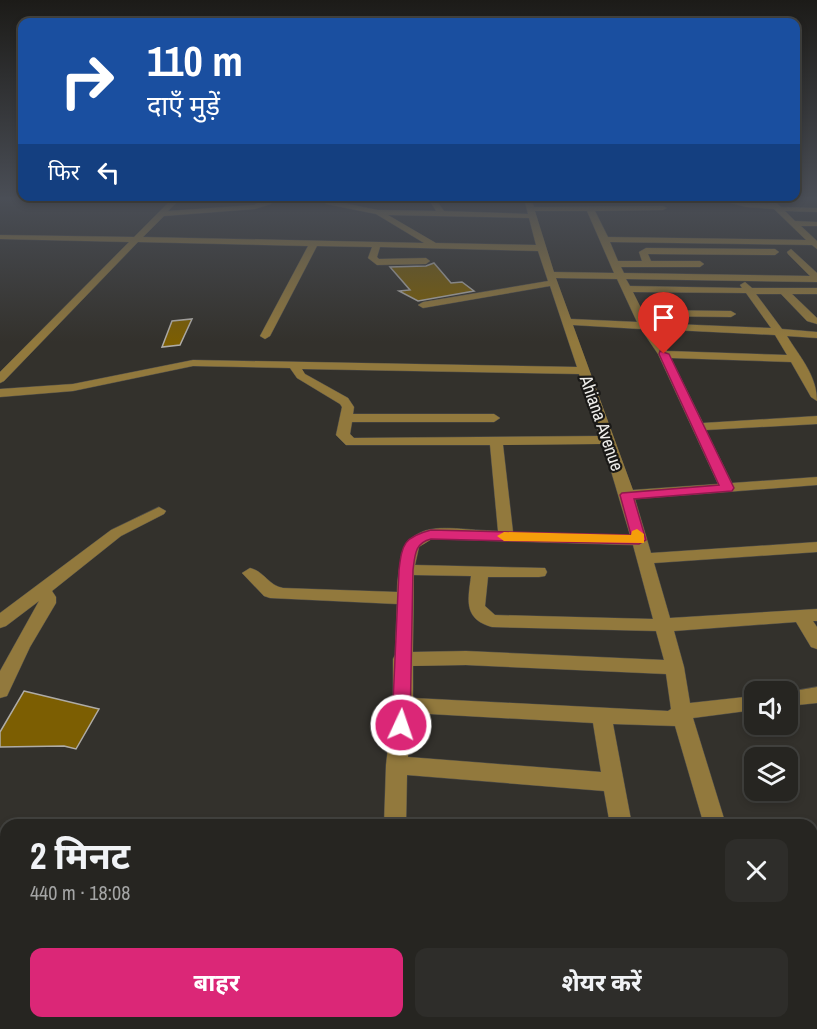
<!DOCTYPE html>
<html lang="hi">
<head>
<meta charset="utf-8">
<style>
	body { margin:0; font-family:"Archivo Narrow","Noto Sans Devanagari",sans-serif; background:#2e2d2a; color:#f1f3f6; height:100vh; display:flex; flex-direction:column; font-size:22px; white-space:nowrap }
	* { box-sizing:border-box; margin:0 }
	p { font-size:20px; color:#a4a5a5 }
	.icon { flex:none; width:33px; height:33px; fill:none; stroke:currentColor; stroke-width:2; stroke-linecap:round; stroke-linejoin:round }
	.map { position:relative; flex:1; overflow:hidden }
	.sheet { position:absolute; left:0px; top:819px; width:818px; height:210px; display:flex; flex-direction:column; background:#262521; border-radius:18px 18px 0 0; box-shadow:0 3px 9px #0003,0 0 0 2px #42423f }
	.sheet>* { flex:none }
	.guide { position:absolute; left:18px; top:18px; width:782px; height:183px; border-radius:12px; box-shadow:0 3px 9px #0003,0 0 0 2px #42423f; background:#1a4fa0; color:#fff; overflow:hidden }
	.tools { position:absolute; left:744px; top:681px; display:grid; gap:12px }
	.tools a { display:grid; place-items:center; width:54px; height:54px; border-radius:12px; background:#262521; box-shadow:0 3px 9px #0003,0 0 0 2px #42423f; font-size:30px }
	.pin { position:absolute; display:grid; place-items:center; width:51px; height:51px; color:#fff; margin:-62px -26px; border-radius:50% 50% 50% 0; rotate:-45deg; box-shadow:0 0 6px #0007 }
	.pin .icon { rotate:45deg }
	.me { position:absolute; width:66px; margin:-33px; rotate:3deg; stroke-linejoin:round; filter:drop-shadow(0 0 4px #0008) }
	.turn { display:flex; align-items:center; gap:21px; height:126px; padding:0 30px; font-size:27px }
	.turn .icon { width:78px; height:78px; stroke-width:2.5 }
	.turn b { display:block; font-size:42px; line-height:51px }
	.then { display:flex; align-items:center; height:57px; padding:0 30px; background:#0003; gap:12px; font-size:22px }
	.round { display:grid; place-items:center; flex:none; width:63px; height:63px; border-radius:12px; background:#2e2d2a }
	.headline { display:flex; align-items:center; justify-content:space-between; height:102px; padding:0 30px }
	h1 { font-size:36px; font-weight:700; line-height:45px }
	.cta { display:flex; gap:12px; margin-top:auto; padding:12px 30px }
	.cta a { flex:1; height:69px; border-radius:12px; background:#db2777; color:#fff; font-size:24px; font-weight:700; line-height:69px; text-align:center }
	.cta a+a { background:#2e2d2a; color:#f1f3f6 }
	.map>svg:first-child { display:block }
</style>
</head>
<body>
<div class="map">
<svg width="817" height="1029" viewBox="0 0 817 1029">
	<rect width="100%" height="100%" fill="#33312c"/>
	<!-- building -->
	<path fill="#7c5e02" stroke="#afaca7" stroke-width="1.5" d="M434,263l17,20 11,-1 12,9 -56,10 -19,-10 11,-1 -20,-23 36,-1z
		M192,319l-12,26 -18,2 10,-26z
		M24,691l75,18 -23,40 -12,-3 -64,1v-15z"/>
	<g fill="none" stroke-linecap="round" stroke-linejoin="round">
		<!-- minor casing -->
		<g stroke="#514f4b" stroke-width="1">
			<path id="minor" d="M173,198h8l-13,13 86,-6 13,-7h7l-3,6 -16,5 -91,7 -21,21 281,6 -48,-29 -50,-10 -1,-6h7l1,3 45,9 58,1 -8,-13h7l9,13 84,3 -4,-16h7l3,9 129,-1 4,2 -4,2 -68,1 13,26 198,3 -32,-31 -28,-2 -34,-9 57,6 -6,-6h8l10,9 36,1v4l-32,-1 10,10 22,1v4h-16l16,15v8l-5,-4 -202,-3 8,19h24l-3,-9 7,-4 129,1 4,3 -4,3 -127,-1 3,7h49l4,3 -4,3h-79l3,6 186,3 -22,-22 -1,-2 4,-3 26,24v9l-191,-3 4,7 112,2 -2,-3 5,-3 7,6h65v6h-25l25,24v6l-10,-3 -26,-27h-25l26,35 35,3v6l-30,-2c12,20 30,39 30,65l-6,-4 -20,-35 -120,-4 32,65 114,-7v8l-111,6 26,53 85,-6v8l-182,14 16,54 166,-11v10l-163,11 16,55 147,-9v12h-4l4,6v22l-6,-2 -15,-25 -122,9 10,36 6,36 64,-7v14l-61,8 33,107h-22l-29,-99 -62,-2 19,101h-22l-6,-34 -197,-16 -1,50h-22l2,-60 7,-60v-46l2,-4 2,-51 -127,-6 -6,-2 -22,-23 8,-5c14,3 19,18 33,20l114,4c3,-80 37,-63 101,-61l-8,-86h-144l-10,-10 6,-28 -2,-3 -43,-26 -7,-10 -97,-2 -120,25 -73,6v-8l73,-5 120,-24 384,7 -27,-81 -127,22 -5,-3 5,-3 125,-21 -10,-30 -158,-4 -3,10 2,2 47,-1 4,3 -4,3 -49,1 -9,-7 4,-11 -55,-1 -47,90 -5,3 -5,-3 48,-90 -170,-4 -134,139 -4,2v-11l129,-130 -129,-3v-4l134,2zM535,211h52l27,62 -60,-1zM388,215l141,3 7,27 -100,-2zM556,278l61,1 20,43 -66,-3zM633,292l113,1 25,35 -123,-5 -3,-7 86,1 5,-3 -5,-3 -89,-1zM573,325l68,4 17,25 60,130 -85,6zM652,329l123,6 12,20 -120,-4zM302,369l277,5 21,62 -246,2 -4,-4 2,-12h142l6,-4 -6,-4h-141l1,-7 -6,-9 -43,-24zM603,444l27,91 -117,-3 -10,-87zM432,539l201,6 20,74 -158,-4 -10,-9 3,-29h51l6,-1 2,-4 -2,-4 -130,-3 4,-18zM414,575l57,1c-3,24 -8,43 21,51l164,4 8,29 -198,-9 -53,1zM466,665l200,9 5,35 -3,2 -255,-13v-32zM412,713l181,10 8,49 -193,-15z
				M159,507l7,4 -2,3 -43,22 -69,55 4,6v6l-26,44 -23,49 -7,2v-27l39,-70 -33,25 -6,2v-15l111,-83z
				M817,687v16l-29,3v-14z
				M0,916h6v24h-6z
				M387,1023h28l-1,6h-28z
				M657,1023h28l2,6h-28z
				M760,1023h28l2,6h-28z"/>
		</g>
		<!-- minor -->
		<use href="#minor" fill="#92793d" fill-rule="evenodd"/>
	</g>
	<!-- sky -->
	<linearGradient id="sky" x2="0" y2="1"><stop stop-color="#1c1b18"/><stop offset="0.58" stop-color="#4a4e56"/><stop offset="1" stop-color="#4a4e56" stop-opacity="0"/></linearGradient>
	<rect width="817" height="342" fill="url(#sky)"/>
	<!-- route -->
	<path fill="#db2777" stroke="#8e194d" stroke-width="1.5" d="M660,351l9,3 65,134 -2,3 -98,8 12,41 -7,4 -208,-5c-16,4 -16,15 -18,31l-3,155 -3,5 -6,2 -7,-2 -2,-5 7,-155c3,-26 5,-33 32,-40l200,5 -11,-40 2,-2 97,-8 -60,-131z"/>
	<!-- slow -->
	<path fill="#f59e0b" d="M637,529l7,5v9l-140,-2 -7,-5 7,-4 127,3 1,-4z"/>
	<g text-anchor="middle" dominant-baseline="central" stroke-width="4.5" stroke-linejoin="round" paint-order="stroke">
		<!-- street labels -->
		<g font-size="18" fill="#efeeeb" stroke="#1a1917">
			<text transform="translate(602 423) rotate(71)">Ahiana Avenue</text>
		</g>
	</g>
</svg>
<div class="tools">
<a><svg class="icon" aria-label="sound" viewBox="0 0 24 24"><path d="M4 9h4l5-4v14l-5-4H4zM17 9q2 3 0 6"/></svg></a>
<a><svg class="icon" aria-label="layers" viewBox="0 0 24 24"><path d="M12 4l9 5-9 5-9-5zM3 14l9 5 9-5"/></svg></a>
</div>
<div class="pin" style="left:664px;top:354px;background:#d93025"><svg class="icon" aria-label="arrive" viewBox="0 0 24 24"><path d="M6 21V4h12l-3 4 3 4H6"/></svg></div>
<svg class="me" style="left:401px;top:725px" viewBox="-20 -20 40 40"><circle r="17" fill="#db2777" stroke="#fff" stroke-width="3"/><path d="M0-11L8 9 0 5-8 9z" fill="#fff"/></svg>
<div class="guide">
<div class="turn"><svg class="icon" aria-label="right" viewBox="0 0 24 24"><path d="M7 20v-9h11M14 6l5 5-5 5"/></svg><div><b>110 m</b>दाएँ मुड़ें</div></div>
<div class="then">फिर<svg class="icon" aria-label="left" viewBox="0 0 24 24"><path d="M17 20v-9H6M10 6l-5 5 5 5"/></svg></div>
</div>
<section class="sheet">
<div class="headline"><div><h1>2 मिनट</h1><p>440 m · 18:08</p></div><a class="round"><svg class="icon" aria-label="close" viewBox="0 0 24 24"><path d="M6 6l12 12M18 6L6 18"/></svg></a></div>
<div class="cta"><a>बाहर</a><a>शेयर करें</a></div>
</section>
</div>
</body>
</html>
